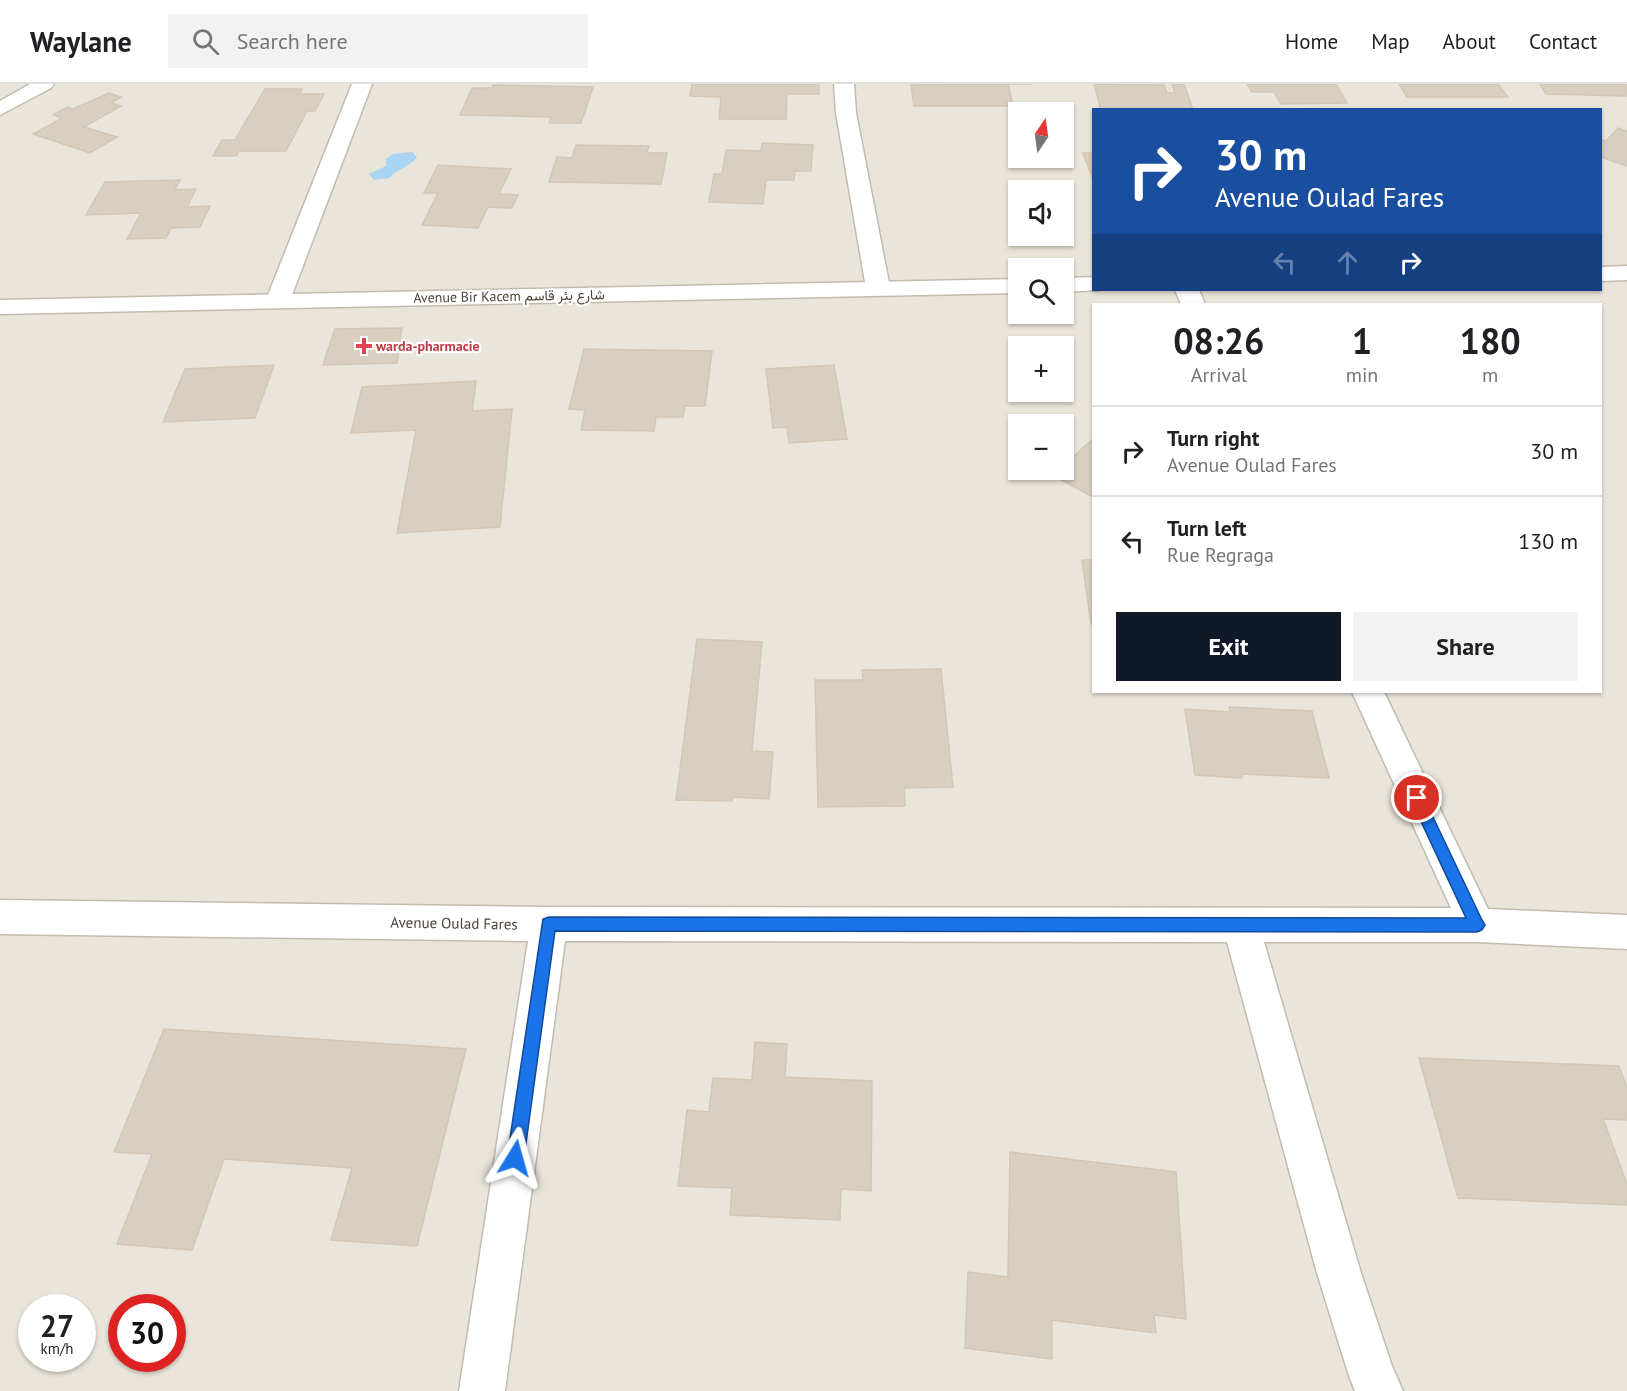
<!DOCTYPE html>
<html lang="en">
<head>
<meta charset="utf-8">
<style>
	body { margin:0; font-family:"PT Sans",Vazirmatn,sans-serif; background:#f2f2f2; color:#202124; height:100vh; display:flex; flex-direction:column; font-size:22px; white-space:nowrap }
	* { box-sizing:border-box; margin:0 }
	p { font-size:20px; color:#757577 }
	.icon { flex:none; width:33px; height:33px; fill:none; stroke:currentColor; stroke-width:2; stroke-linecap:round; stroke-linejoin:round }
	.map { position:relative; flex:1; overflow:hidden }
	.details { position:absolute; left:1092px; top:219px; width:510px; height:390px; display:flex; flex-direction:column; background:#fff; border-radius:0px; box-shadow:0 2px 4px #0004 }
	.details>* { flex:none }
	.top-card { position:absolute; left:1092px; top:24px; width:510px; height:183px; border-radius:0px; box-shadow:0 2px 4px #0004; background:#1a4fa0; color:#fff; overflow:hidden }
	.needle { width:39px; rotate:13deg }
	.fabs { position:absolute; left:1008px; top:18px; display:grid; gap:12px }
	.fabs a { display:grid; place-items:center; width:66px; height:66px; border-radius:0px; background:#fff; box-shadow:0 2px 4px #0004; font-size:30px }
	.speed { position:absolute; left:18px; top:1210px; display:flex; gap:12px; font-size:30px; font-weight:700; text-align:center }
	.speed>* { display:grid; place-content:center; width:78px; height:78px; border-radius:50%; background:#fff; box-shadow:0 2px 4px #0004; line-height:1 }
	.speed small { font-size:15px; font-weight:400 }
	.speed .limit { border:9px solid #d22; background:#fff; color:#111 }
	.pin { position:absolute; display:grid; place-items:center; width:51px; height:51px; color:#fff; margin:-26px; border:3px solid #fff; border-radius:50%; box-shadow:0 2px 6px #0007 }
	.me { position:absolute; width:66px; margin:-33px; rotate:8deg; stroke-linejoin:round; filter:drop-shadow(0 0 4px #0008) }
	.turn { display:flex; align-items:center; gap:21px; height:126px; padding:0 24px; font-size:27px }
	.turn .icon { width:78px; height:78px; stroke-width:2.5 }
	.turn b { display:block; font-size:42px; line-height:51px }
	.lanes { display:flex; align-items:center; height:57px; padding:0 24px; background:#0003; justify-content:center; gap:30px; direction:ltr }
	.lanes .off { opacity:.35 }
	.eta { display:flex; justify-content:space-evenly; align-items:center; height:102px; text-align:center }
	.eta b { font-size:36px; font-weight:700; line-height:42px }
	.action { display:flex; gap:12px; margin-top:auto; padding:12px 24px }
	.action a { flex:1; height:69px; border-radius:0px; background:#111827; color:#fff; font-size:24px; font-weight:700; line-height:69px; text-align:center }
	.action a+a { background:#f2f2f2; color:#202124 }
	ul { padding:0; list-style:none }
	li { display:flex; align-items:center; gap:18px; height:90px; padding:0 24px; border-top:2px solid #e0e0e0 }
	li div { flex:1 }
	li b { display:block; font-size:22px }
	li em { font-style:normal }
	header { display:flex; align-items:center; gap:36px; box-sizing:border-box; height:84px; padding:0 30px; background:#fff; border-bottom:2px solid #e0e0e0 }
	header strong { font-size:28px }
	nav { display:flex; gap:33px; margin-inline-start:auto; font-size:21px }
	.search { width:420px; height:54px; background:#f2f2f2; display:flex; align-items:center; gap:15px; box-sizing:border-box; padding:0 21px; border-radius:0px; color:#757577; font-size:22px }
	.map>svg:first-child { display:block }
</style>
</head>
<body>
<header>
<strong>Waylane</strong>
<div class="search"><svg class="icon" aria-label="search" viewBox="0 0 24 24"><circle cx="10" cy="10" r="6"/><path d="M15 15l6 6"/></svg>Search here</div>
<nav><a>Home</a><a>Map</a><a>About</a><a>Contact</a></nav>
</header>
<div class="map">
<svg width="1627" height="1307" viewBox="0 0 1627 1307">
	<rect width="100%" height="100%" fill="#f6f3ec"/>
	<!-- residential -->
	<path fill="#eae5da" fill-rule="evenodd" d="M0,0h1627v1307h-1627zM1094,26h506v180h-506zM1018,28h46v46h-46zM1018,106h46v46h-46zM1018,184h46v46h-46zM1094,220h506v388h-506zM1018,262h46v46h-46zM1018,340h46v46h-46zM32,1224h50v51h-50zM122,1224h50v51h-50z"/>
	<!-- water -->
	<path fill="#a9d4f2" d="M412,68l5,5c-7,10 -21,12 -27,21l-16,2 -5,-6 17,-8v-7l7,-5z"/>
	<!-- building -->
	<path fill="#d8cfc1" stroke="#d3c7b4" stroke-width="1.5" d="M692,0h127v10h-32l-1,25h-67l2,-22 -31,-1z
		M971,0h61h-24l5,22h-99l-3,-21z
		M1094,0l70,1 3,8h8l-3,-9h12l9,26h-92z
		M1247,0h89l11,19 -66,1 -7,-12h-22z
		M1399,0h99l10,13h-101z
		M1540,0h87v12l-81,-2z
		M493,1l100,2 -12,36h-32l2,-6 -91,-2 12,-27h20z
		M265,5h37l-3,5h25l-9,17h-8l-21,40h-47l-3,5h-23l9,-16h13z
		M109,9l12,4 -10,6 10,3 -37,21 33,10 -27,16 -57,-19 29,-16 -9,-3 14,-8 6,2z
		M1618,44l9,3v35l-27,-9v-18l6,2z
		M762,59l51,2 -2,26h-16l-1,9h-28l-3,24 -54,-2 5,-28h8l4,-24 35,1z
		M576,61l73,1 -2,7h20l-6,31 -112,-2 8,-25 15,1z
		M1083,69h11v29z
		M438,81l73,4 -12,25 19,1 -6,13 -24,-1 -10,21 -56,-3 16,-32h-14z
		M180,96l-5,10 21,-1 -9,18 23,-1 -10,21 -29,1 -5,10 -39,1 14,-26 -55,2 19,-33z
		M402,244l-5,35 -74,2 12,-36z
		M584,265l128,2 -7,55h-20l-2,11h-27l-2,14 -73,-1 4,-20 -16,-1z
		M274,281l-19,53 -92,4 22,-53z
		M834,281l13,74 -58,4 -2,-16 -14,1 -7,-59z
		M476,297l-4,30 40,-2 -12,118 -103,6 19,-103 -65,3 11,-46z
		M1094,354v56l-3,2 -39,-21 6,-5h6v-5z
		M1082,476h12v65l-3,-1z
		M697,555l65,3 -10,109 21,1 -4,47 -36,-2 -1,4 -56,-1z
		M941,585l12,118 -49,1 1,18 -87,1 -3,-127h48l-1,-10z
		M1229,623l83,4 17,67 -87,-4v4l-47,-3 -10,-66 45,3z
		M164,945l302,20 -49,197 -86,-6 21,-72 -128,-9 -32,91 -75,-6 35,-90 -38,-2z
		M755,958l32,2 -2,33 87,4 -1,110 -30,-2 -1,31 -110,-5 2,-27 -54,-2 9,-76 22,2 4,-34 39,2z
		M1419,974l200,8 8,21v33l-24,-1 24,65v21l-169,-7z
		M1010,1068l166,20 10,147 -32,-4 2,18 -104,-13v39l-87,-11 3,-76 40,5z"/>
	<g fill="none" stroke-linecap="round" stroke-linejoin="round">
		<!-- minor casing -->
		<g stroke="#c2bbae" stroke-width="3">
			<path id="minor" d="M30,0h24l-3,4 -51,27v-14z
				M352,0h20l-82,216 -4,5 -8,2 -8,-2 -4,-5z
				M834,0h20l2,29 34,175 -4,5 -8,2 -8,-2 -4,-5 -30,-175z
				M1175,206h24l6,14h-24z
				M1352,608h32l104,217 139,6v34l-150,-7h-213l97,331 31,93 11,25h-48l-6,-15 -32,-103 -90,-331 -662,-1 -60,450h-46l69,-450 -528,-7v-34l549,7 902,1z"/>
		</g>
		<!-- tertiary casing -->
		<g stroke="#c2bbae" stroke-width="3">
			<path id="tertiary" d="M1627,182v14l-27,1v-14z
				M1094,193v13h6l-36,2v-14z
				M1018,195v14l-1018,21v-14z"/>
		</g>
		<!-- minor -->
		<use href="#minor" fill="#fff" fill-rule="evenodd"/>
		<!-- tertiary -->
		<use href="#tertiary" fill="#fff" fill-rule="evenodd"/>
	</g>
	<!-- route -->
	<path fill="#1a73e8" stroke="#114b97" stroke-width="1.5" d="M1417,708l5,2 60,126 3,5 -3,5 -5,2 -922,-1 -31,227 -3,6 -6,2 -6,-2 -2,-6 36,-239 6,-2 917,1 -56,-120 2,-4z"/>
	<!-- markers -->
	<path fill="#e0444e" stroke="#fff" stroke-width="2" d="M361 253h6v6h6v6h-6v6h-6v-6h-6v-6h6z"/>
	<g text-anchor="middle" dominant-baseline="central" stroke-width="4.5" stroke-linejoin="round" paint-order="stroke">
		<!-- far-street labels -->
		<g font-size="14" fill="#4b4439" stroke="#fff">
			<text transform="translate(509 212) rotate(-1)">Avenue Bir Kacem شارع بئر قاسم</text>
		</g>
		<!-- far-health labels -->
		<g font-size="14" font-weight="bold" fill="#be3a42" stroke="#fff" text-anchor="start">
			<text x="376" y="262">warda-pharmacie</text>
		</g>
		<!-- street labels -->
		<g font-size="15" fill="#4b4439" stroke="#fff">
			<text transform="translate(454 839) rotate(1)">Avenue Oulad Fares</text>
		</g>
	</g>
</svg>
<div class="fabs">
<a><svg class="needle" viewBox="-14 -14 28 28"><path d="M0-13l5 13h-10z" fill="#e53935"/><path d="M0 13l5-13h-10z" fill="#757577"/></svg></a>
<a><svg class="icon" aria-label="sound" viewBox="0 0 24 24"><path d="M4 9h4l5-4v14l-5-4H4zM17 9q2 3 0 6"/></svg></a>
<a><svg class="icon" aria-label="search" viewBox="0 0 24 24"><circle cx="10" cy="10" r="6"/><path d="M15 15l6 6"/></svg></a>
<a>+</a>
<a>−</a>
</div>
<div class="speed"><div>27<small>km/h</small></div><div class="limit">30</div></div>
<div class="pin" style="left:1417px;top:714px;background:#d93025"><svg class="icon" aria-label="arrive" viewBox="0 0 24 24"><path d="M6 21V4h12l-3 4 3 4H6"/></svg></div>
<svg class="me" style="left:515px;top:1074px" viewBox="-20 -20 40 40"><path d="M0-17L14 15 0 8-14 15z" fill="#1a73e8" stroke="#fff" stroke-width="4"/></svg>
<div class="top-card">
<div class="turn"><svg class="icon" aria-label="right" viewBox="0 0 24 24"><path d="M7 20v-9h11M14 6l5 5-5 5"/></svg><div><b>30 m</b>Avenue Oulad Fares</div></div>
<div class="lanes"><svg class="icon off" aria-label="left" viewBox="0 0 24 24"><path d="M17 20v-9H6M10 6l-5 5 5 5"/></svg><svg class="icon off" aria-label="ahead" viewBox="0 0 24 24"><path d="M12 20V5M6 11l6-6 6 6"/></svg><svg class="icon" aria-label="right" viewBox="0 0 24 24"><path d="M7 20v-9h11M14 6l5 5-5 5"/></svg></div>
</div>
<section class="details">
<div class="eta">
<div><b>08:26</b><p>Arrival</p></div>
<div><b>1</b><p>min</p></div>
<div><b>180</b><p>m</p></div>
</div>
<ul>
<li><svg class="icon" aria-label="right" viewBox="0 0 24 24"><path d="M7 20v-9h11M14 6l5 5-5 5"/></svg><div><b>Turn right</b><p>Avenue Oulad Fares</p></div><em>30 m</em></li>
<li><svg class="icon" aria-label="left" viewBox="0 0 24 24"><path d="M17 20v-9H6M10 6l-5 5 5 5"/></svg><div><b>Turn left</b><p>Rue Regraga</p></div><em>130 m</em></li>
</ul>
<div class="action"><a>Exit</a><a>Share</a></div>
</section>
</div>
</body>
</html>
